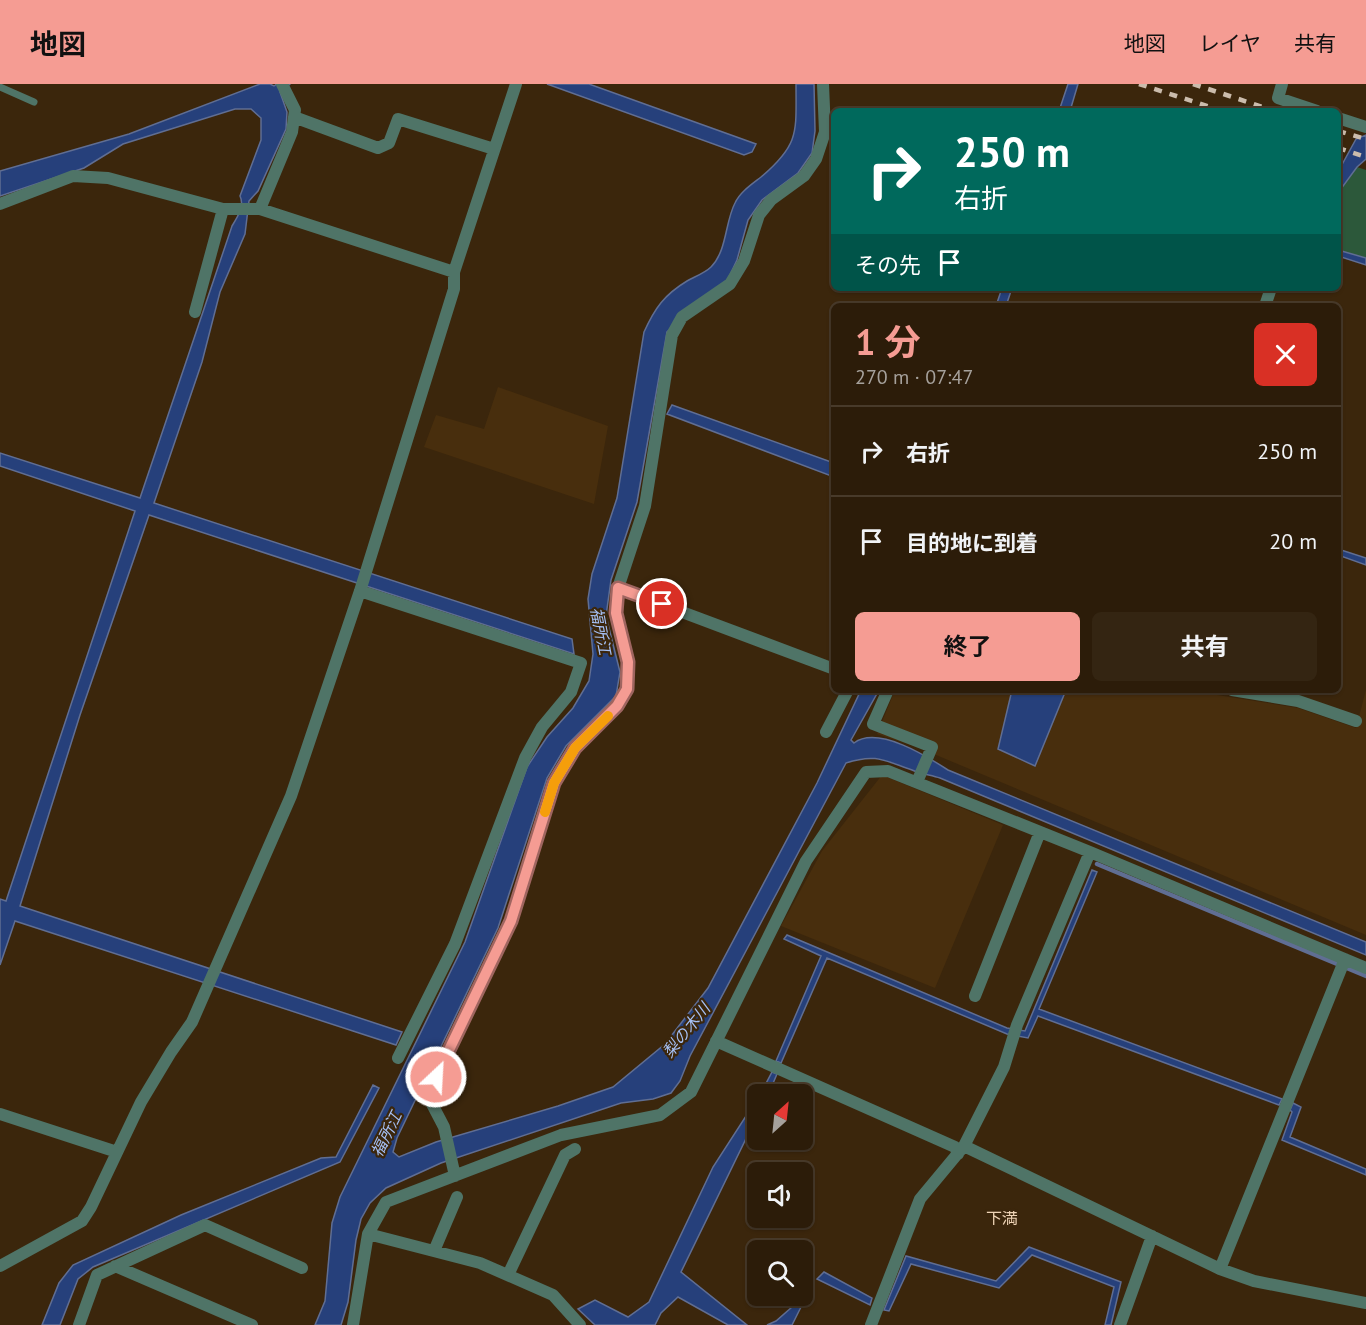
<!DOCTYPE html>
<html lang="ja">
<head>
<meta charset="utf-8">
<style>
	body { margin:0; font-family:"PT Sans","Noto Sans JP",sans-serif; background:#342512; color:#f1f3f6; height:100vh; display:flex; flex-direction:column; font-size:22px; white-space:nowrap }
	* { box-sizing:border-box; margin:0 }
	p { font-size:20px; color:#a6a19c }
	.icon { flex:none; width:33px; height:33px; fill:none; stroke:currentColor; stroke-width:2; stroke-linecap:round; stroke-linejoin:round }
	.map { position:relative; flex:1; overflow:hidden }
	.sheet { position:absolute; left:831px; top:219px; width:510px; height:390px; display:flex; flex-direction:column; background:#2c1c09; border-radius:9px; box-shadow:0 2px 4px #0004,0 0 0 2px #483a2a }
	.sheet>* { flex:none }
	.banner { position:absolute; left:831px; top:24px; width:510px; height:183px; border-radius:9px; box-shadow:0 2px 4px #0004,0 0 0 2px #483a2a; background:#00695c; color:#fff; overflow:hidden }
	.needle { width:39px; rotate:27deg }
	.fabs { position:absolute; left:747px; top:1000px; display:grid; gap:12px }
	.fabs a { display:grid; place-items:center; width:66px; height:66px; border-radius:9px; background:#2c1c09; box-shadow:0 2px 4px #0004,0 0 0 2px #483a2a; font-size:30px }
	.pin { position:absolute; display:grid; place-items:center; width:51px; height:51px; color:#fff; margin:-26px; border:3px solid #fff; border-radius:50%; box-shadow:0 2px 6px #0007 }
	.me { position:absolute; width:66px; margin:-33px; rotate:25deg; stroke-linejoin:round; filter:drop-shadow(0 0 4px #0008) }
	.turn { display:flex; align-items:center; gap:21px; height:126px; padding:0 24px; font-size:27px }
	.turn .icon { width:78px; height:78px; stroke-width:2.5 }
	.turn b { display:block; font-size:42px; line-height:51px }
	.then { display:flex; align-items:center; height:57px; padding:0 24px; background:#0003; gap:12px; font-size:22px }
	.round { display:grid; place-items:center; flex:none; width:63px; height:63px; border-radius:9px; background:#342512 }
	.overview { display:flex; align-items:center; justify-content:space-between; height:102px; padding:0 24px }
	h1 { font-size:36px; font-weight:700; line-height:45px; color:#f59c93 }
	.primary-button { display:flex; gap:12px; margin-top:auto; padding:12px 24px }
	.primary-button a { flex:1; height:69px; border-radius:9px; background:#f59c93; color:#111; font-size:24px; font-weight:700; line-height:69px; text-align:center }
	.primary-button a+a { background:#342512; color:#f1f3f6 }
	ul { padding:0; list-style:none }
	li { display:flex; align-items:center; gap:18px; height:90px; padding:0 24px; border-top:2px solid #483a2a }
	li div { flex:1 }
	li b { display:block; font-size:22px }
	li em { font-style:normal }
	header { display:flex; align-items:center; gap:36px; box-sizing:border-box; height:84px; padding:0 30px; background:#f59c93; color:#111 }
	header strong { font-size:28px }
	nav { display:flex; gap:33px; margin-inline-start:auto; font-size:21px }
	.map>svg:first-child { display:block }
</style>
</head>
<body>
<header>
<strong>地図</strong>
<nav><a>地図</a><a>レイヤ</a><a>共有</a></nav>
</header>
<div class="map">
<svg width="1366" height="1241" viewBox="0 0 1366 1241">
	<rect width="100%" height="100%" fill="#3b260c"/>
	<!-- built -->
	<path fill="#482e0d" d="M498,303l110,39 -14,78 -170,-57 12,-32 48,14z
		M895,606h311l11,5 81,13 58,20 10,-38v245l-449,-188 -40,-13z
		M882,691l121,50 -68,163 -154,-62 41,-75z"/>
	<!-- green -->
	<path fill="#2c583a" d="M1357,83l9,3v88l-28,-8v-57z"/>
	<!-- water -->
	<path fill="#26407b" stroke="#606e93" stroke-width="1.5" d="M260,0h10l4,2 3,-2h13l-10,8 7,20 -1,17 -28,62 -9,10 -4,33 -25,58 -18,70 -48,141 418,136 2,15 -425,-139 -69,200 -60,191 382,126 -6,13 -381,-124 -15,44v-66l6,2 129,-390 -135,-45v-13l140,45 92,-272c5,-8 13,-20 8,-30l21,-56v-22l-10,-9h-16l-112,35 -39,24 -84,28v-25l129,-37z
		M547,0h42l167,60 -4,8 -8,3z
		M796,0h18l1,47 -3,22 -14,20 -36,27 -14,20 -11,40 -9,19 -61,53 -30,170 -26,78 -5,36 14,56 -4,24 -50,50 -19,32 -49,150 -101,210 -4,14 6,5 37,-15 122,-36 55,-19 52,-43 43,-56 109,-205 44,-93h18l-28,50 3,3c24,-18 74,14 94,27l418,172v13l-426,-177c-9,-3 -19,-4 -28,-8 -27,-9 -36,-17 -66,-7l-156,293 -10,25 -9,12 -18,6 -32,4 -180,60 -55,25 -16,15 -9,16 -5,21 -8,62 -7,23h-26l10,-24 7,-78 8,-26 125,-255 62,-175 20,-30 26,-29 16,-27 4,-27 -5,-55 4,-25 25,-76 27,-166c11,-24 20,-37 43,-51 7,-4 18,-8 24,-14 16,-16 14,-45 24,-64 5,-11 17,-19 26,-26 39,-33 35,-45 35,-93z
		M1068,0h10l-8,27h-11z
		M1366,51v24l-9,8 -19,26v-21l18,-33z
		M1338,166l28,8v7l-28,-9z
		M1002,204h10l-6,18h-10z
		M672,321l162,58v14l-167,-63z
		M1338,465l28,9v7l-28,-10z
		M1012,606h54l-31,76 -37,-17z
		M1092,786l5,2 -58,137 243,90 -3,6 -241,-89 -10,22 -21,-4 -180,-76 -46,105 -5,-2 45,-105 -37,-17 3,-4 220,93 18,3z
		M772,988l5,2 -9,21h-8z
		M373,1001l6,3 -39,74 -247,105 -15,12 -18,46h-18l17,-42 14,-18 108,-50 140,-57 15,-1z
		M757,1015v17l-76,156 66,53h-19l-50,-28 -17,16 -6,12h-60l-17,-16 17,-9 33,17 21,-15 64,-135z
		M1293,1019l8,4 -11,30 76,32v6l-84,-35 10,-28 -2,-2z
		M1029,1163l92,35 -10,43h-6l9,-38 -82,-32 -33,33 -88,-24 -22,47 -5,-1 22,-54 90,25z
		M824,1188l48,26 -2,7 -53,-26z
		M800,1216l2,5 -10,20h-25l9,-4z"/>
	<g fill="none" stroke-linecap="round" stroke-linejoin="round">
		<!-- stream -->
		<path stroke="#606e93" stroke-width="4.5" d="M1097,780l269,112"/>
		<!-- service -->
		<path stroke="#4f7467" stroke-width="7" d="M0,3l34,15"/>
		<!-- minor -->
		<path stroke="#4f7467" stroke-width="12" d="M1282,0l-4,14 39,13
			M294,33l84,31 11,-5 9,-24 96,30
			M1338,34l28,9
			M0,120l73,-28 35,2 115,31h37l194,63
			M260,125l32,-77 3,-22 -13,-26
			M1265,222l6,-18
			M195,228l28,-103
			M618,504l216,81
			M360,507l221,72 -10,29 -29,35 -17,31 -70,186 -57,114
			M888,606l-15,34 59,23 -15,35
			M1232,606l66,11 58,20
			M826,648l22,-42
			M975,912l65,-164
			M716,957l239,106 3,7
			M0,1030l117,38
			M964,1062l256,123 34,12 112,22
			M455,1092l-11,-49 -12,-23 4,-27 75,-157 43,-137 21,-35 42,-41 10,-18 2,-27 -13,-49 2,-25 27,-82 27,-171 10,-18 48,-33 14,-23 15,-46 12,-15 33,-24 12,-17 9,-27 -2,-48
			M368,1150l112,29 73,32 27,30
			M434,1167l23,-54
			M0,1182l82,-45 9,-14 50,-105 30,-50 21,-30 99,-226 69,-205 94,-302v-17l62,-188
			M115,1182l137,59
			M1220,1185l125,-310
			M508,1191l57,-120 10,-6
			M79,1241l18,-50 108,-50 97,43
			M353,1241l15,-91 18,-32 175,-67 99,-20 31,-23 115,-231 60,-89 22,-1 202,81 276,116
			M871,1241l49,-126 44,-53 40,-79 13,-42 73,-173
			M1120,1241l32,-89"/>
		<!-- rail -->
		<path stroke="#cbbcac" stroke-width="4.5" stroke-dasharray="8 8" stroke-linecap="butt" d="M1139,0l84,27
			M1193,0l82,27
			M1338,47l28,8
			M1338,64l28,9"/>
	</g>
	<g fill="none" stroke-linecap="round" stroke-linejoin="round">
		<!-- route casing -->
		<g stroke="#9f6560" stroke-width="15">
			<path id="route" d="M436,993l75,-156 43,-138 21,-35 42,-42 10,-17 1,-27 -12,-49 2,-25 44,16"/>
		</g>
		<!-- route -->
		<use href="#route" stroke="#f59c93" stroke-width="10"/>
		<!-- slow -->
		<path stroke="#f59e0b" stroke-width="10" d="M545,728l9,-29 21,-35 33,-32"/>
	</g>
	<g text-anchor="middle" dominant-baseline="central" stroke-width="4.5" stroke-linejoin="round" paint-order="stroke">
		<!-- water labels -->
		<g font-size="16" font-style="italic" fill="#a5c0f5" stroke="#3b260c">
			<text transform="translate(601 547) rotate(79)">福所江</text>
			<text transform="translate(686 946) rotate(-51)">梨の木川</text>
			<text transform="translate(386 1050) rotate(-64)">福所江</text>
		</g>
		<!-- neighbourhood labels -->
		<g font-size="16" fill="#eed3b6" stroke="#3b260c">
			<text x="1002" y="1134">下満</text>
		</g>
	</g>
</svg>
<div class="fabs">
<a><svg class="needle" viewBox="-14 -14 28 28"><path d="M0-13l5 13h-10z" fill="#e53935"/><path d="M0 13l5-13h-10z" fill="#a6a19c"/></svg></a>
<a><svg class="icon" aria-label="sound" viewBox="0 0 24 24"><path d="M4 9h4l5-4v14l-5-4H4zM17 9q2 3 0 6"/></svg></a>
<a><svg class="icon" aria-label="search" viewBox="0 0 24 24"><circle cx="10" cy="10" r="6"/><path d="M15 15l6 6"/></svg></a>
</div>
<div class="pin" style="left:662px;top:520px;background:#d93025"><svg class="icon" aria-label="arrive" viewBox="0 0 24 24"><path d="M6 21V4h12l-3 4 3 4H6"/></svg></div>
<svg class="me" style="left:436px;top:993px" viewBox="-20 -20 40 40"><circle r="17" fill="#f59c93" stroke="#fff" stroke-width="3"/><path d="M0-11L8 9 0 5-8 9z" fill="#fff"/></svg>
<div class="banner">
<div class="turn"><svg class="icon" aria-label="right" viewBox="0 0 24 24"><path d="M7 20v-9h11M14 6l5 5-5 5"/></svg><div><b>250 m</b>右折</div></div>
<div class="then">その先<svg class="icon" aria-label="arrive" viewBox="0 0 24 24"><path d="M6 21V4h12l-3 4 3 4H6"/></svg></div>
</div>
<section class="sheet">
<div class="overview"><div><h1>1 分</h1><p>270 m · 07:47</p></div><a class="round" style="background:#d93025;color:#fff"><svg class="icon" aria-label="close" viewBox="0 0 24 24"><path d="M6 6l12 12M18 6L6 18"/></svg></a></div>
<ul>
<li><svg class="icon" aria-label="right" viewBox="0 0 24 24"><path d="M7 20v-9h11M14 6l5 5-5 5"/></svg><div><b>右折</b></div><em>250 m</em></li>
<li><svg class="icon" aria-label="arrive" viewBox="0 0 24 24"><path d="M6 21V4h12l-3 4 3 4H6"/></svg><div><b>目的地に到着</b></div><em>20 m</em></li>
</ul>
<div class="primary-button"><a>終了</a><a>共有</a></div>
</section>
</div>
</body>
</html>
